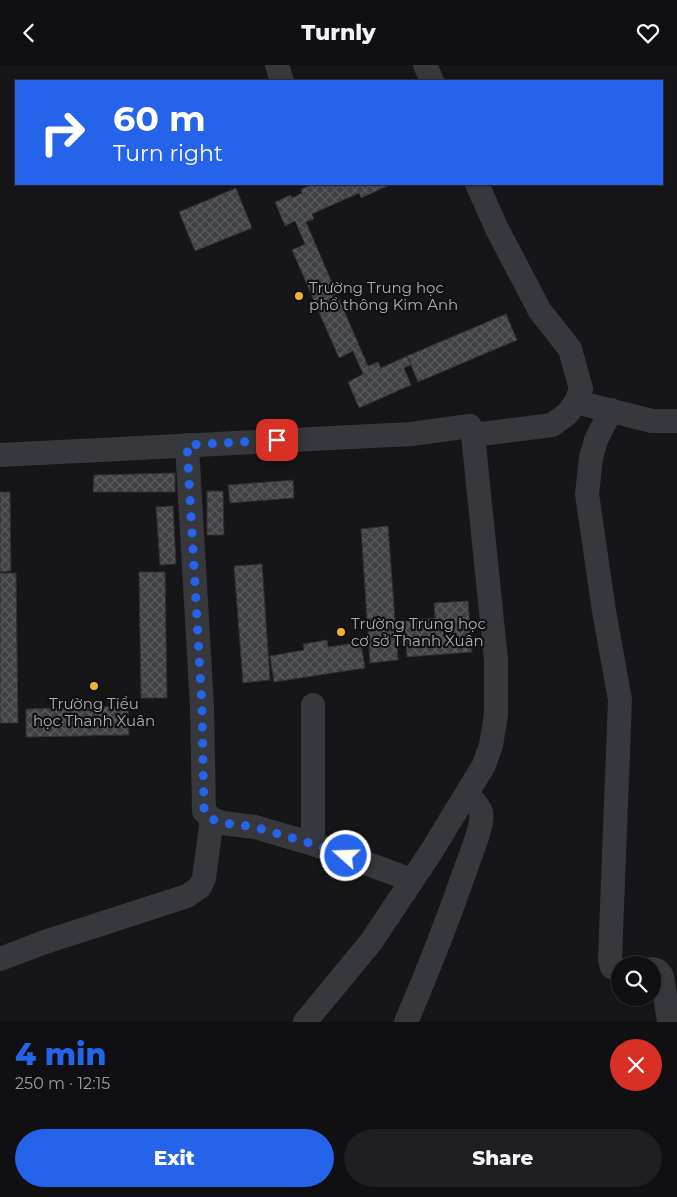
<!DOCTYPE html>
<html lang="en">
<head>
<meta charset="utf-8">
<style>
	body { margin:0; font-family:Montserrat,sans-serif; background:#1e1e20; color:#f1f3f6; height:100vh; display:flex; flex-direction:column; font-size:19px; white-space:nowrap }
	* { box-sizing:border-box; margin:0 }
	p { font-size:16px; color:#9c9d9f }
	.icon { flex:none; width:28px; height:28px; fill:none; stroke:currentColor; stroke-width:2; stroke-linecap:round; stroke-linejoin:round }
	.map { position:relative; height:957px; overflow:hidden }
	.sheet { display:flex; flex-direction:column; background:#101012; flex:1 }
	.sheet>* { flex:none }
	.top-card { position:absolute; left:15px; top:15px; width:648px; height:105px; border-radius:0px; box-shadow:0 1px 4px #0004,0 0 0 1px #303032; background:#2563eb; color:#fff; overflow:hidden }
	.controls { position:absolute; left:611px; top:891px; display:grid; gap:10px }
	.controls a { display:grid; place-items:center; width:50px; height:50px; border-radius:50%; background:#101012; box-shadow:0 1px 4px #0004,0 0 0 1px #303032; font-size:25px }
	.pin { position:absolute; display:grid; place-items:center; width:42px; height:42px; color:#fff; margin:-21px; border-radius:10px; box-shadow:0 2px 8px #0006 }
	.me { position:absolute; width:55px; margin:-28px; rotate:290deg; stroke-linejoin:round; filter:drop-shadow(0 0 4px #0008) }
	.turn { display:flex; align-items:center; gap:18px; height:105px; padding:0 15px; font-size:22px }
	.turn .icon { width:65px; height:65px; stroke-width:2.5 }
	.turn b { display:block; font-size:35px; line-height:42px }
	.round { display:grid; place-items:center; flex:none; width:52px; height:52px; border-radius:26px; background:#1e1e20 }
	.headline { display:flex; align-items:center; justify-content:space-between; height:85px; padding:0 15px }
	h1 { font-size:30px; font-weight:800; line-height:38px; color:#2563eb }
	.primary-button { display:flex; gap:10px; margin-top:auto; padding:10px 15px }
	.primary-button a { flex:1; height:58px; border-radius:30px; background:#2563eb; color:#fff; font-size:20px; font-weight:800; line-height:58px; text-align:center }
	.primary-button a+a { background:#1e1e20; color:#f1f3f6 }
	header { display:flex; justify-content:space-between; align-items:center; height:65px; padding:0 15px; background:#101012; font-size:22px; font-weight:800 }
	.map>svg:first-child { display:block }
</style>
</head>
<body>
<header><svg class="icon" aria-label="back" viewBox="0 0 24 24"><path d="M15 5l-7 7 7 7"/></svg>Turnly<svg class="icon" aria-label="heart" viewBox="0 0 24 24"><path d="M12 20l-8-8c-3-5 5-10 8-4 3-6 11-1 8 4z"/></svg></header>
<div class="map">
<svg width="677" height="957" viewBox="0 0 677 957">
	<defs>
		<pattern id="building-cross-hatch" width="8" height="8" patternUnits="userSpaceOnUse" patternTransform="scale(1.25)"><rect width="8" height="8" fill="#404145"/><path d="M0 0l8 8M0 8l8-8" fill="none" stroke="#595a5e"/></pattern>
	</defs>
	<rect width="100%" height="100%" fill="#161618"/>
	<!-- building -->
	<path fill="url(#building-cross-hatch)" stroke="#303034" d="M314,119h78l-31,14 -2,-5 -47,21 2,5 -8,3 62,144 10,-4 3,6 26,-12 4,9 -7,3 7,17 -52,23 -11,-26 15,-8 -10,-23 -14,7 -47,-108 13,-6 -10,-23 -10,5 -10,-24 16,-7 1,3 10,-5 -1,-4z
		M236,123l16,40 -57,23 -16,-39z
		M506,249l11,26 -99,42 -11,-26z
		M175,408v19h-82l1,-17z
		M293,415l1,18 -64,5 -2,-18z
		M207,426h16l1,44h-17z
		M0,427h10l1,79 -11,1z
		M173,441l3,58 -16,1 -4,-58z
		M388,461l10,134 -28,3 -9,-134z
		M262,499l8,116 -27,3 -9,-117z
		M139,507h26l2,126h-26z
		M0,508h16l2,150h-18z
		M468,536l4,51 -65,5 -3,-36 31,-3 -1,-15z
		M327,575l1,7 33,-5 4,26 -91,14 -4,-26 34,-6 -1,-6z
		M128,641l1,29 -103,2v-28z"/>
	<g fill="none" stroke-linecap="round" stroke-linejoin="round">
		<!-- minor -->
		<path stroke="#37383d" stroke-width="24" d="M277,0l5,16
			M425,0l7,16
			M576,337l76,19h25
			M611,345l-15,30 -5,18 -4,36 17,117 16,89 -10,259 2,8 8,3
			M187,380l15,262 2,104 8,8 11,4 32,4 58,17 99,36
			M0,390l411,-21 59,-8 3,9
			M313,779v-139
			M0,894l45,-17 142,-46 13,-9 4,-9 8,-59
			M652,904l6,2 4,5 7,46
			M305,957l66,-80 60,-90 53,-87 7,-20 5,-30v-55l-23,-225 79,-10 15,-11 9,-12 5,-13 -11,-40 -30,-38 -43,-82 -20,-45
			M406,957c22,-51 42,-102 60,-154 4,-12 18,-44 15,-56 -2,-7 -10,-13 -14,-18"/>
	</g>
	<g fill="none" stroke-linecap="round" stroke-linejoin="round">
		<!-- route -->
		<path stroke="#2563eb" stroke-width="9" stroke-dasharray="0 16.2" d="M277,375l-90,5 15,262 2,104 8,8 11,4 32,4 58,17 33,12"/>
	</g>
	<!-- markers -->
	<g fill="#f2b134" stroke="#111113" stroke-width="2">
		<circle cx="299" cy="231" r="5"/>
		<circle cx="341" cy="567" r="5"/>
		<circle cx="94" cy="621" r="5"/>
	</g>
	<g text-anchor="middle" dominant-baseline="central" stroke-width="4.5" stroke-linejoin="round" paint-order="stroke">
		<!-- poi labels -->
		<g font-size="15" fill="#a8adb8" stroke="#111113" text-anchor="start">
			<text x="309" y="222">Trường Trung học<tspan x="309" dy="17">phổ thông Kim Anh</tspan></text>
			<text x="351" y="558">Trường Trung học<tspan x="351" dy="17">cơ sở Thanh Xuân</tspan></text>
			<text x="94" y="638" text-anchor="middle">Trường Tiểu<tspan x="94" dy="17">học Thanh Xuân</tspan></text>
		</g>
	</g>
</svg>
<div class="controls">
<a><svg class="icon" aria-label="search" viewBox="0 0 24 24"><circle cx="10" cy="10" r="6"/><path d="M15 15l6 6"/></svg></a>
</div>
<div class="pin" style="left:277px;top:375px;background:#d93025"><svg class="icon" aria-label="arrive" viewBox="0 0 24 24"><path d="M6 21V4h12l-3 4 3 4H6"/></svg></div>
<svg class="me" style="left:346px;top:791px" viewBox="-20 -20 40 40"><circle r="17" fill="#2563eb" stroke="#fff" stroke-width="3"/><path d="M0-11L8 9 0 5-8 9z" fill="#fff"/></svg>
<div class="top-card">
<div class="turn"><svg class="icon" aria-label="right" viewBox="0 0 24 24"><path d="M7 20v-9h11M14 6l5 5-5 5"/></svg><div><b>60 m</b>Turn right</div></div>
</div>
</div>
<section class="sheet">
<div class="headline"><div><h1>4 min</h1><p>250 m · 12:15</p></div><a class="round" style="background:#d93025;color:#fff"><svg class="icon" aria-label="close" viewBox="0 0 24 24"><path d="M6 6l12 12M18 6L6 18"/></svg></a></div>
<div class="primary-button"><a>Exit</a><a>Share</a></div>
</section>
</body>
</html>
